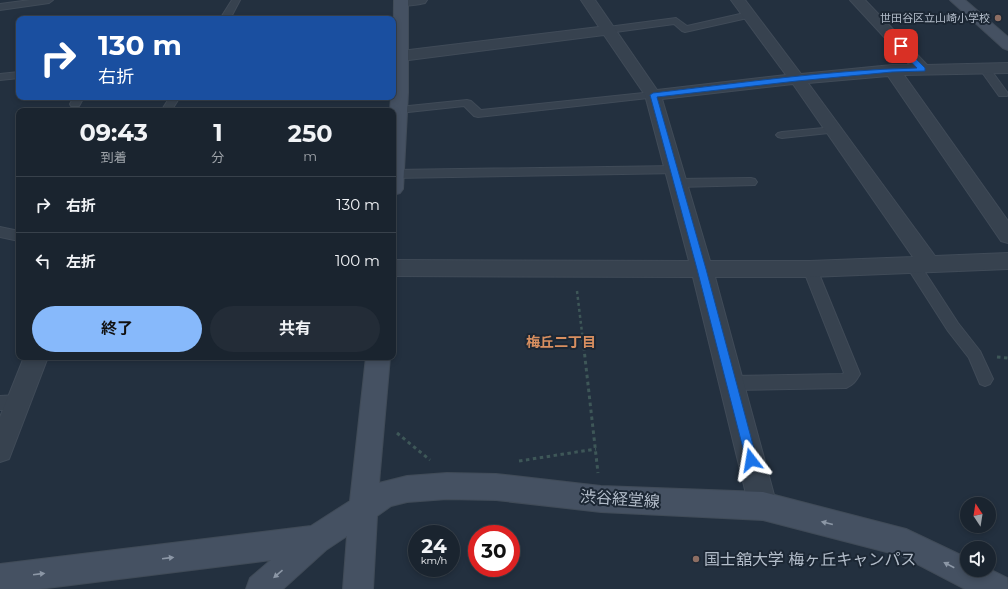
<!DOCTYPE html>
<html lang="ja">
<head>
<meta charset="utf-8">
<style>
	body { margin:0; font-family:Montserrat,"Noto Sans JP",sans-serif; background:#232c37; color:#f1f3f6; height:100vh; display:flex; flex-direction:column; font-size:15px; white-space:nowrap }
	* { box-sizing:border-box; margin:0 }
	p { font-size:13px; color:#9fa4aa }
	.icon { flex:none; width:22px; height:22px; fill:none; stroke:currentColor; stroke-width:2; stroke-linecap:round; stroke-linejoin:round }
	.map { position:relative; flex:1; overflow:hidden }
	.drawer { position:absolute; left:16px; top:108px; width:380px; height:252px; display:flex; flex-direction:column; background:#1a242f; border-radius:8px; box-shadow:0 2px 6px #0003,0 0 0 1px #38414b }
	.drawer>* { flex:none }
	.top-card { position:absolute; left:16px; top:16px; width:380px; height:84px; border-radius:8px; box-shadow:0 2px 6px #0003,0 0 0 1px #38414b; background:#1a4fa0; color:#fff; overflow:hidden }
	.needle { width:26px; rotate:348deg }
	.controls { position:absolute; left:960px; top:497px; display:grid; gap:8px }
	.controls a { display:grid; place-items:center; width:36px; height:36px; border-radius:50%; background:#1a242f; box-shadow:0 2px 6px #0003,0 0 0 1px #38414b; font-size:20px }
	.speed { position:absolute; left:408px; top:525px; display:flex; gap:8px; font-size:20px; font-weight:700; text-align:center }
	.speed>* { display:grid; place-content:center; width:52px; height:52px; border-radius:50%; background:#1a242f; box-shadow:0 2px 6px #0003,0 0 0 1px #38414b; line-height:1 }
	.speed small { font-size:10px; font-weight:400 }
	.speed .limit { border:6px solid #d22; background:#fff; color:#111 }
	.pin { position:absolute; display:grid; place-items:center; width:34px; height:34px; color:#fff; margin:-17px; border-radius:8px; box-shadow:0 2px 6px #0006 }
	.me { position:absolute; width:44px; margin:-22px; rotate:346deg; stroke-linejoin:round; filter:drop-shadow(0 0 3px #0008) }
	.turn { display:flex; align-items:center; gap:14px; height:84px; padding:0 16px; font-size:18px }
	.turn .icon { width:52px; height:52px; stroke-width:2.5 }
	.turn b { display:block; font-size:28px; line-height:34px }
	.eta { display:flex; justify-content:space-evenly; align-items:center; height:68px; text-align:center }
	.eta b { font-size:24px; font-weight:700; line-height:28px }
	.cta { display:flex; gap:8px; margin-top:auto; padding:8px 16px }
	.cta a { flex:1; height:46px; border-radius:24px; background:#87b9fb; color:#111; font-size:16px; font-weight:700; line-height:46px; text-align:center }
	.cta a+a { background:#232c37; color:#f1f3f6 }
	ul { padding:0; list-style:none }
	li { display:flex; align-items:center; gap:12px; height:56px; padding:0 16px; border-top:1px solid #38414b }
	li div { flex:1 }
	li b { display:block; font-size:15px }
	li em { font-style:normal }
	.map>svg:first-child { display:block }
</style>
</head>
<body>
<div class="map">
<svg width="1008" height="589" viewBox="0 0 1008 589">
	<rect width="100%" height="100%" fill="#23303f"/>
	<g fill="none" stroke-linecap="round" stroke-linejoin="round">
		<!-- lane casing -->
		<g stroke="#404b58" stroke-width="2">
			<path id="lane" d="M30,0h23l-4,3 -49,7v-6z
				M232,0h8l-10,19h-10z
				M749,12l5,3 -2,2 -67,15 -3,-1 -8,-7 -66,9 -5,-3 5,-3 68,-9 11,8z
				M984,65l4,1 19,26 1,2 -1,2h-8l-20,-28z
				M19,72v6l-19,2v-6z
				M653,92l5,3 -1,2 -179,20 -4,-1 -10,-10 -65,7 -5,-3 5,-3 68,-7 4,1 10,9z
				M74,97h10l-5,9h-8l-1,-2z
				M170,97h10l-9,14h-10z
				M834,127l4,1 2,2 -2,2 -56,6 -4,-1 -2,-2 2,-2 4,-1z
				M675,166l4,1 2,3 -2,3 -286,5 1,-8z
				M751,178l4,1 2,3 -2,3 -77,2 -4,-1 -2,-3 2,-3 4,-1z
				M0,227l19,4v10l-19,-4z
				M912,259l5,1 41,63 22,28 13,28 -3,5 -5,2 -5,-2 -11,-26 -21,-27 -43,-67 2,-4z
				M810,264l5,1 2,4 43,105c-4,7 -7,11 -14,14l-114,2 -6,-2 -2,-5 2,-5 6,-2 110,-2 2,-1 -41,-104 2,-4z
				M18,395l6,2 2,5 -2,5 -6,2 -18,1v-14z"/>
		</g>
		<!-- street casing -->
		<g stroke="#404b58" stroke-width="2">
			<path id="street" d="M395,0h32l-2,3c-9,2 -20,4 -29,2l-2,-3z
				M581,0h14l62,90 129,-15 -55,-75h14l56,74 91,-9h18l-60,-65h15l62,65 81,-2v10l-104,2 104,146v22l-7,-2 -113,-165 -80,7 127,173 73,-3v16l-198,8h-95l62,229 -4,10 -10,4 -10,-4 -4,-10 -56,-229 -300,-1v-16l296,1 -44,-166 -41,-60 -203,26 -5,-2 -3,-3 3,-3 5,-2 198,-24zM793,84l120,173 -103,4h-100l-48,-162z
				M24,357h24l-39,102 -9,3v-45z"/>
		</g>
		<!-- secondary casing -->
		<g stroke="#404b58" stroke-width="2">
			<path id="secondary" d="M394,0h14v93l-5,96 -3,4 -7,2v-84h-3l1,-14h2z
				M950,0h15l43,37v13l-5,-2z
				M366,357h24l-11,126 28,-7 40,-3 49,1 105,12 162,6 143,37 61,29v12l22,-1 18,9 1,11h-43l-63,-33 -139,-36 -162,-8 -105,-12 -49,-1 -40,3 -16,4 -14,10 -4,73h-30l4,-53 -21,14 -43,39h-37l4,-11 21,-18 -232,29h-39v-25l311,-38 39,-25z"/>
		</g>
		<!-- path-far1 -->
		<path stroke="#3e5758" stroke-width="2.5" stroke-dasharray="3 3" stroke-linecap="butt" d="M577,291l6,50"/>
		<!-- path -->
		<path stroke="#3e5758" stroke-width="3" stroke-dasharray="3.5 3.5" stroke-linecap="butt" d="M583,340l15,133
			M997,357l11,1
			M397,433l33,27
			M519,461l77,-12"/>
		<!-- lane -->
		<use href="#lane" fill="#37424f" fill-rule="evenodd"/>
		<!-- street -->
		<use href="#street" fill="#37424f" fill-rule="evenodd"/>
		<!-- secondary -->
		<use href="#secondary" fill="#455162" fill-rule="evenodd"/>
	</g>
	<!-- one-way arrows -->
	<defs><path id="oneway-solid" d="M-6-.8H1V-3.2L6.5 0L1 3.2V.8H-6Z"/></defs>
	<g fill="#8c97a6">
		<use href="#oneway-solid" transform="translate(827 523) rotate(-166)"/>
		<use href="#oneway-solid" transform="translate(168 558) rotate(-7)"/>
		<use href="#oneway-solid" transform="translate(949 565) rotate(-153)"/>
		<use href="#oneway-solid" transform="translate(39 574) rotate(-7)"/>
		<use href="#oneway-solid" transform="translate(278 574) rotate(139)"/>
	</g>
	<!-- route -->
	<path fill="#1a73e8" stroke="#114b97" d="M901,44l24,24v3l-33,1 -95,9 -140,16 49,172 51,191 -2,4 -4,1 -4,-1 -1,-4 -49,-191 -47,-174 3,-2c88,-10 176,-23 264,-25l-19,-20v-3z"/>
	<!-- markers -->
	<g fill="#8d6e63" stroke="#1c2734" stroke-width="1.5">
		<circle cx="998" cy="18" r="4"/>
		<circle cx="696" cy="559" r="4"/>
	</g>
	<g text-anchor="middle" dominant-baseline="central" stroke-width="4" stroke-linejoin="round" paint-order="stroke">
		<!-- far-poi labels -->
		<g font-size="11" fill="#b3bdca" stroke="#1c2734" text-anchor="end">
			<text x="990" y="18">世田谷区立山崎小学校</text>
		</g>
		<!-- neighbourhood labels -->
		<g font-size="14" font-weight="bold" fill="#d88f60" stroke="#1c2734">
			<text x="561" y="342">梅丘二丁目</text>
		</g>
		<!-- near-street labels -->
		<g font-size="16" fill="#b3bdca" stroke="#1c2734">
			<text transform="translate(620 499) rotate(4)">渋谷経堂線</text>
		</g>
		<!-- near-poi labels -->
		<g font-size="16" fill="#b3bdca" stroke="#1c2734" text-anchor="start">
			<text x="704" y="559">国士舘大学 梅ヶ丘キャンパス</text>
		</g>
	</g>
</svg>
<div class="controls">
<a><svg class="needle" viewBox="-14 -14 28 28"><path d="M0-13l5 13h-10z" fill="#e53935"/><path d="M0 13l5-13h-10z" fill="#9fa4aa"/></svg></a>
<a><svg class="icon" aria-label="sound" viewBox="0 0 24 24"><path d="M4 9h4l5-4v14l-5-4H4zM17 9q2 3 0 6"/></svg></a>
</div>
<div class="speed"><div>24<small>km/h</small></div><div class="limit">30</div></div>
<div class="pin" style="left:901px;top:46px;background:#d93025"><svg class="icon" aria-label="arrive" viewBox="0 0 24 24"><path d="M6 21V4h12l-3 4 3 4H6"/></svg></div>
<svg class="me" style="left:751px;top:460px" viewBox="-20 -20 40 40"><path d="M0-17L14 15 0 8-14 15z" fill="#1a73e8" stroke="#fff" stroke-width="4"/></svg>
<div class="top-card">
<div class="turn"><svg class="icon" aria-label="right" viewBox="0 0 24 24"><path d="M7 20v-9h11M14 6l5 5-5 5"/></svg><div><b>130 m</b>右折</div></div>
</div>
<section class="drawer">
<div class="eta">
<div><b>09:43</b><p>到着</p></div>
<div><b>1</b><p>分</p></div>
<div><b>250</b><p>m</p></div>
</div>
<ul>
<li><svg class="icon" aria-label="right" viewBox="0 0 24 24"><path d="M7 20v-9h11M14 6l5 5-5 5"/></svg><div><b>右折</b></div><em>130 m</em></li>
<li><svg class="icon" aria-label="left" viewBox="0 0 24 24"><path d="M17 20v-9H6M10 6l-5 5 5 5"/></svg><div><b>左折</b></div><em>100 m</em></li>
</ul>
<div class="cta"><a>終了</a><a>共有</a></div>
</section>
</div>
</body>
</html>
